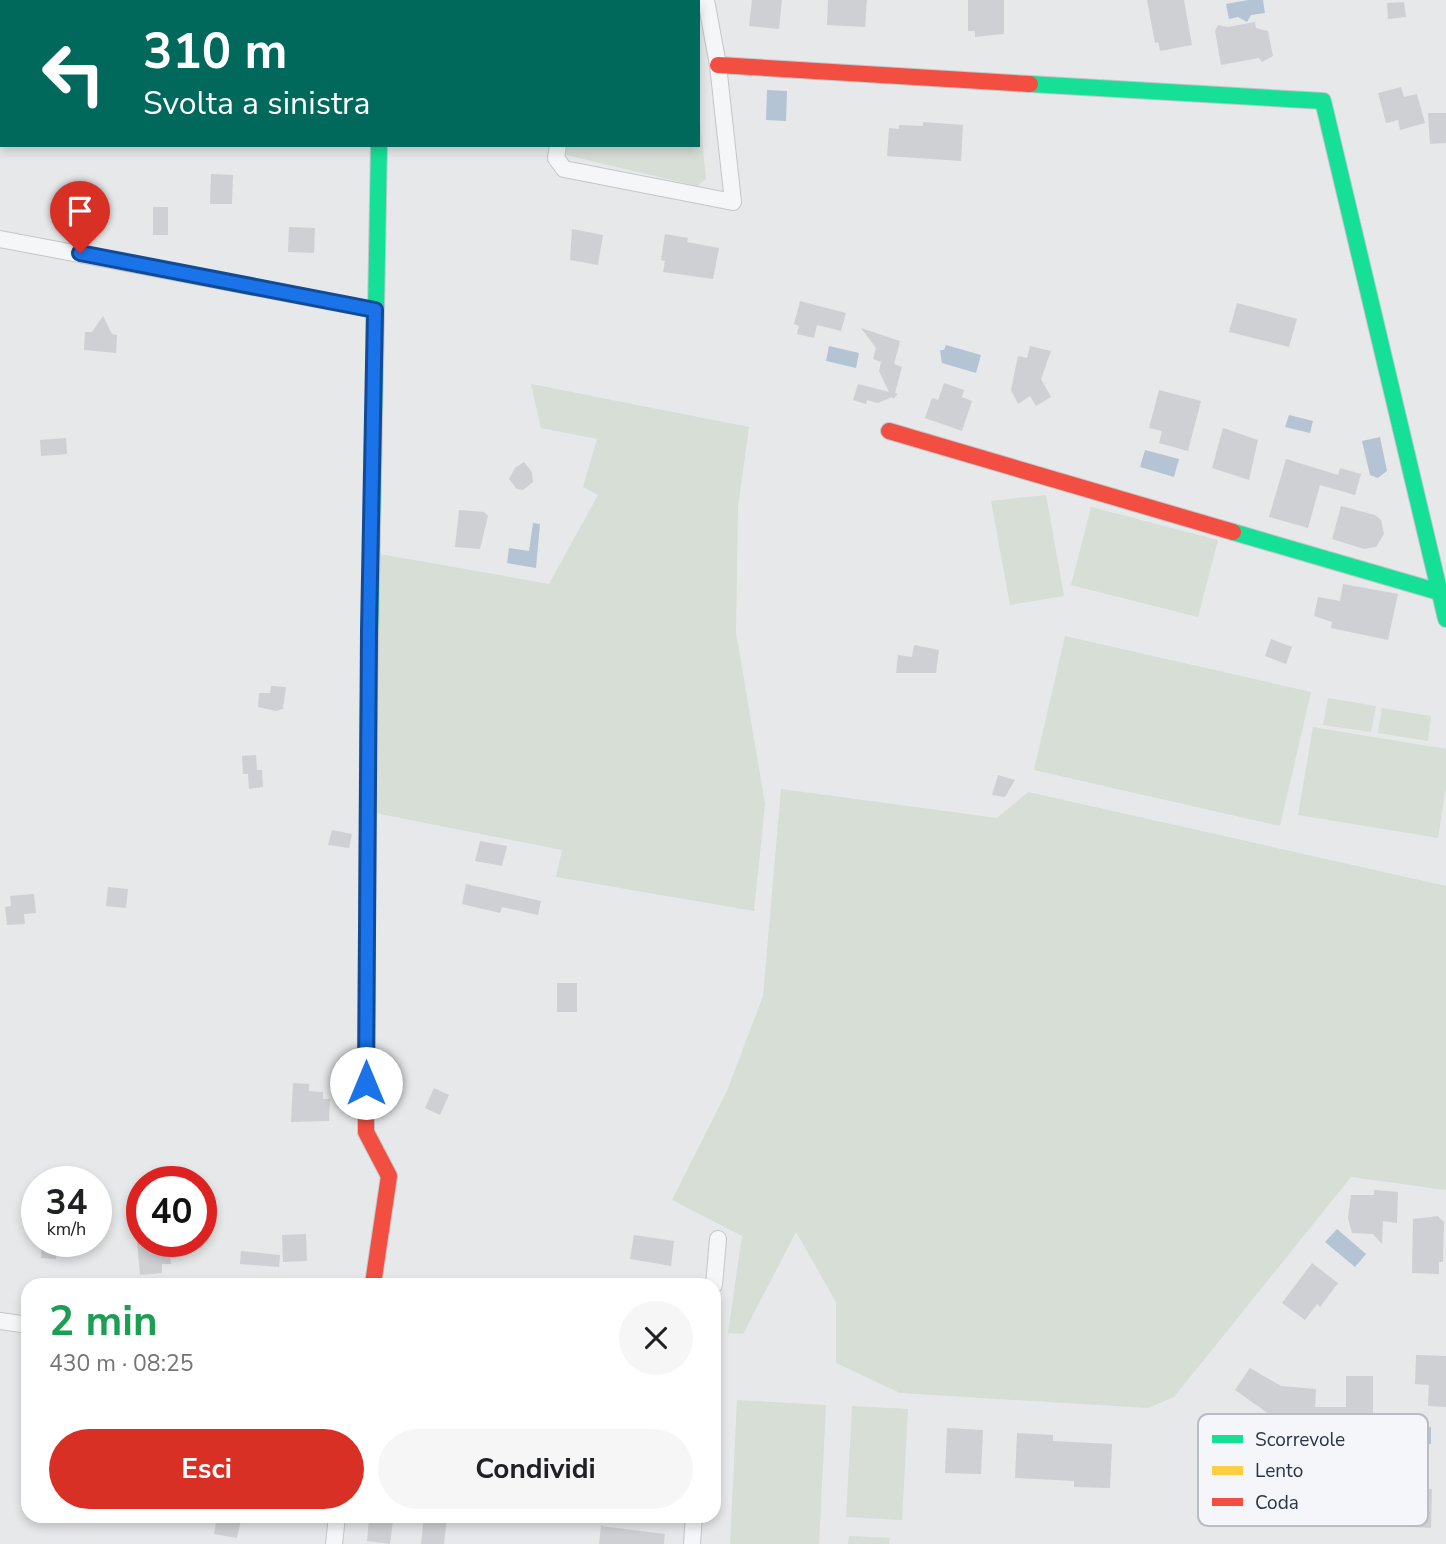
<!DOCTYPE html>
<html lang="it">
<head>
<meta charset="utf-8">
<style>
	body { margin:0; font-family:"Nunito Sans",sans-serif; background:#f6f6f6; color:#202124; height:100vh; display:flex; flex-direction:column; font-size:26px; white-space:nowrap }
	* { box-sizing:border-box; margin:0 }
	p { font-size:23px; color:#757577 }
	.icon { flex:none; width:38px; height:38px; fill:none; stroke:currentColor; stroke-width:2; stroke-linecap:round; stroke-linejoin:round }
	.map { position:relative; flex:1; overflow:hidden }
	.sheet { position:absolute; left:21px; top:1278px; width:700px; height:245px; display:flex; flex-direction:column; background:#fff; border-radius:21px; box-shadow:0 4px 10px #0003 }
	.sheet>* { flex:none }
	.top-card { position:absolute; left:0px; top:0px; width:700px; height:147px; box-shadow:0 4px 10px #0003; background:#00695c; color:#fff; overflow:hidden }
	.speed { position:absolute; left:21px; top:1166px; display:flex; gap:14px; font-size:35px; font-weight:700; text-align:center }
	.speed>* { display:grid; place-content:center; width:91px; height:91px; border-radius:50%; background:#fff; box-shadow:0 4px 10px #0003; line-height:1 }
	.speed small { font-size:18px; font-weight:400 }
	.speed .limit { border:10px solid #d22; background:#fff; color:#111 }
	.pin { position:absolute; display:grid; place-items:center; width:60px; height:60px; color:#fff; margin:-72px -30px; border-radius:50% 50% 50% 0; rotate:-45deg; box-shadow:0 0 7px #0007 }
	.pin .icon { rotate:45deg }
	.me { position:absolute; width:77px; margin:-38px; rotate:0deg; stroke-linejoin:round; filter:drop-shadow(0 0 5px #0008) }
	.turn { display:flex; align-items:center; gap:24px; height:147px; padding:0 28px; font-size:32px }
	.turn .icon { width:91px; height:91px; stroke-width:2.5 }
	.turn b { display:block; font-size:49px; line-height:60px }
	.round { display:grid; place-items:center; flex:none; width:74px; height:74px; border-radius:37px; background:#f6f6f6 }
	.overview { display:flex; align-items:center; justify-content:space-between; height:119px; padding:0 28px }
	h1 { font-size:42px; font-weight:700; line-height:52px; color:#1e9e55 }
	.cta { display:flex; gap:14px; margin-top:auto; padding:14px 28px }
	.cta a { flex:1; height:80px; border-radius:42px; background:#d93025; color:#fff; font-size:28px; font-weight:700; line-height:80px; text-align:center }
	.cta a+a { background:#f6f6f6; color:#202124 }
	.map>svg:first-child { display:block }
</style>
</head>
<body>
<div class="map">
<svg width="1446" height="1544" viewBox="0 0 1446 1544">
	<rect width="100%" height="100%" fill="#e6e8ea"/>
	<!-- green -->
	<path fill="#d6ded6" d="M698,102l8,77 -9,7 -131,-31 1,-10h131z
		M531,384l218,43 -11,80 -2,125 29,172 -11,107 -198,-34 6,-27 -187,-37 5,-259 169,30 49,-89 -15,-8 14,-48 -56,-11z
		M1046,495l18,101 -54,9 -19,-104z
		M1091,507l127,33 -20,77 -127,-32z
		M1065,636l246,56 -31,134 -246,-56z
		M1328,698l48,8 -5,26 -48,-7z
		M1382,708l49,8 -3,25 -50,-8z
		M1313,727l133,22v38l-8,51 -140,-23z
		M781,789l216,29 31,-26 418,94v304l-95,-13 -177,220 -26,11 -248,-15 -64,-30v-61l-40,-70 -53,102 -15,-1 14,-97 -70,-36 55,-109 36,-95z
		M737,1400l89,5 -7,139h-89z
		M852,1406l56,3 -6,111 -56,-3z
		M849,1536l41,2 -1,6h-41z"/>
	<!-- water -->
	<path fill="#b4c4d5" d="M1248,0h15l2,13 -14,2 -4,7 -9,-5 -9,2 -3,-15z
		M767,90l20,1 -1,30 -20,-1z
		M946,345l35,10 -5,18 -34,-10 -2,-13h4z
		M829,346l30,7 -3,15 -30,-7z
		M1289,415l24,6 -3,12 -25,-6z
		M1380,437l7,34 -9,7 -8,-3 -8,-34z
		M1145,450l34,9 -5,18 -34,-10z
		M533,523l7,1 -4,44 -29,-5 2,-15 20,3z
		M1337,1229l29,25 -11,13 -30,-25z
		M1396,1426l35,1v17l-35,-1z"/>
	<!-- building -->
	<path fill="#ced0d3" d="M752,0h30l-3,29 -30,-3z
		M828,0h39l-2,27 -38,-2z
		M968,0h36v34l-29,3v-6h-7z
		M1147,0h37l8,45 -32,6 -2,-9 -3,1z
		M1404,2l2,15 -18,2 -1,-16z
		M1255,22l1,6 12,3 5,25 -11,6 -3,-4 -38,7 -6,-34 3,-6 10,2z
		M1401,87l3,10 13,-3 8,29 -25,7 -2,-10 -12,3 -8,-30z
		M1428,113h18v30l-16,1z
		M923,122l40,3 -2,36 -74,-5 2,-28 10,1v-4l24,1z
		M211,174l22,1 -1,29h-22z
		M153,207h15v28h-15z
		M289,227l26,1 -1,25 -26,-1z
		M572,229l31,6 -5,30 -28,-5z
		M665,234l23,4 -1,4 32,6 -6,31 -50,-7 2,-11 -4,-1z
		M800,301l46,12 -5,18 -24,-6 -3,13 -17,-4 2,-8 -5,-2z
		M1237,303l60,16 -8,28 -60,-15z
		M103,316l9,18 5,1 -1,18 -32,-3 1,-18h7z
		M861,328l39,13 -6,23 8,3 -7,26 3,1 -5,5 -1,-2 -14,6 -11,-3 -1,4 -13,-4 5,-16 31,8 -10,-21 2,-9 -8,-3 3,-11z
		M1030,346l21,5 -10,28 10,18 -15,9 -6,-10 -12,8 -7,-14 7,-34 9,2z
		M944,383l20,7 -2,7 10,4 -10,30 -37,-13 7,-20 6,2z
		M1159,390l42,11 -13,50 -29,-8 3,-12 -13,-3z
		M1223,428l35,12 -9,40 -37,-12z
		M66,438l1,16 -26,2 -1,-16z
		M1286,459l52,16 2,-7 21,6 -6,21 -35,-10 -12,43 -39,-11z
		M524,462l8,10 1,10 -10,8 -6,-1 -8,-10 6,-11z
		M1341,506l34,9 6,5 3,14 -8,13 -12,2 -32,-10z
		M459,510l25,2 4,4 -8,33 -25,-2z
		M1343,584l55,10 -10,46 -57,-12 1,-6 -18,-6 4,-19 22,4z
		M1271,639l21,8 -6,17 -21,-8z
		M914,645l25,5 -3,23h-40l2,-18 14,2z
		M271,686l15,1 -3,22 -7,2 -18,-4 1,-14h11z
		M256,755l1,15h5l1,17 -14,2 -1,-15h-5l-1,-18z
		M998,775l17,5 -10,17 -13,-2z
		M332,830l20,4 -3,14 -21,-3z
		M480,841l27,5 -5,20 -27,-5z
		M466,884l75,17 -3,14 -36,-8 -2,6 -38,-9z
		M108,887l20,2 -2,19 -20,-2z
		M34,894l2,19 -12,1 1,10 -18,1 -2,-18 6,-1 -1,-10z
		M557,983h20v29h-20z
		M293,1083l16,1v7l14,1v7h7l-1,22 -38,1z
		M434,1088l15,7 -9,20 -15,-7z
		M1374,1190l24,2 -1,31 -14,-2 -1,23 -9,-10 -21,-1 -4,-15 3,-23h23z
		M1438,1216l6,6 -1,40h-4v12l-27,-1 1,-54z
		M306,1234l1,27 -24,1 -1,-27z
		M634,1235l40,6 -3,25 -41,-7z
		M42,1241h16l-2,18 -15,-1z
		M137,1241h32l2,23h-9v9l-22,2z
		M241,1251l39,4 -1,12 -39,-3z
		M1312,1263l26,20 -18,24 -3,-3 -12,16 -23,-17z
		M1416,1355l30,1v51l-18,-1 1,-21 -14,-1z
		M1250,1368l31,18 35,3 -1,18h31v-31h27v53h-27v-4h-11v-4l-46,-2v-5h-20l-34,-24z
		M947,1428l36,2 -2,44 -36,-1z
		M1017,1433l36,2v6l59,3 -2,44 -36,-1v-6l-59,-3z
		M1412,1483h14v6h6l-1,39 -18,-1v-4h-12v-33h11z
		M217,1516h25l-5,22 -23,-4z
		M424,1516h23l-3,28h-23z
		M369,1519l24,2 -3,23 -23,-3z
		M601,1526l64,8 -1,10h-65z"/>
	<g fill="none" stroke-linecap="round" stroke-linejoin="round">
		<!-- street casing -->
		<g stroke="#c4c6c8" stroke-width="18">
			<path id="street" d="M381,2v-2
				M578,2v-2
				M558,145l-2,13 8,11 169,33 -15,-137 -12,-65
				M0,239l375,71
				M714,1285l4,-46
				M0,1321l28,4
				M334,1544l3,-28
				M692,1544l2,-28"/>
		</g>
		<!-- fast casing -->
		<g stroke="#c4c6c8" stroke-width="18">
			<path id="fast" d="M1030,84l293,17 123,518
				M1233,532l206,60
				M368,748l11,-603"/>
		</g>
		<!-- slow casing -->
		<g stroke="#c4c6c8" stroke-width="18">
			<path id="slow" d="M366,1109l2,-361"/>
		</g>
		<!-- jam casing -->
		<g stroke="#c4c6c8" stroke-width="18">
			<path id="jam" d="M718,65l312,19
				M889,431l344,101
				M366,1109v23l23,44 -16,108"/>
		</g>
		<!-- street -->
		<use href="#street" stroke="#f5f6f7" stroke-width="16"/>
		<!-- fast -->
		<use href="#fast" stroke="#16e098" stroke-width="16"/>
		<!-- slow -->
		<use href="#slow" stroke="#ffcf43" stroke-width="16"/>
		<!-- jam -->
		<use href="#jam" stroke="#f24e42" stroke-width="16"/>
	</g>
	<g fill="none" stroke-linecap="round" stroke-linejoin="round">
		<!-- route casing -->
		<g stroke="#114b97" stroke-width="18">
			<path id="route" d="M80,253l295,57 -6,321 -3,452"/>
		</g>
		<!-- route -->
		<use href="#route" stroke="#1a73e8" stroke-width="12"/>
	</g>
	<!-- legend -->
	<rect x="1198" y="1414" width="230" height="112" rx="10" fill="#f4f6f9" stroke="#b8bcc3" stroke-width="2"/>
	<rect x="1212" y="1435" width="31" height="8" fill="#16e098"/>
	<rect x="1212" y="1466" width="31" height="9" fill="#ffcf43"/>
	<rect x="1212" y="1498" width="31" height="8" fill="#f24e42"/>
	<g font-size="19" fill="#2b3445">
		<text x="1255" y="1446">Scorrevole</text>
		<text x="1255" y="1477">Lento</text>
		<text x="1255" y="1509">Coda</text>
	</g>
</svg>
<div class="speed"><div>34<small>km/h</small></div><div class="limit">40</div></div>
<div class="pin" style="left:80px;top:253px;background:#d93025"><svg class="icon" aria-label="arrive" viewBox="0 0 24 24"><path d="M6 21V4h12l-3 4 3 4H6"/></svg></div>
<svg class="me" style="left:366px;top:1083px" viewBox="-20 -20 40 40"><circle r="19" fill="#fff"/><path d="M0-13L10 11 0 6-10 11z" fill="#1a73e8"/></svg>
<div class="top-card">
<div class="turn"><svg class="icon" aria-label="left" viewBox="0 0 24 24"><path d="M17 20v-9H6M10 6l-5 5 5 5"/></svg><div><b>310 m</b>Svolta a sinistra</div></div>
</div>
<section class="sheet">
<div class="overview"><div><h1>2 min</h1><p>430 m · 08:25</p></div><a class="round"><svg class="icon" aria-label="close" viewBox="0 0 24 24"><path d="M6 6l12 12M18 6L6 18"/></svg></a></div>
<div class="cta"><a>Esci</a><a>Condividi</a></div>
</section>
</div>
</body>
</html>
